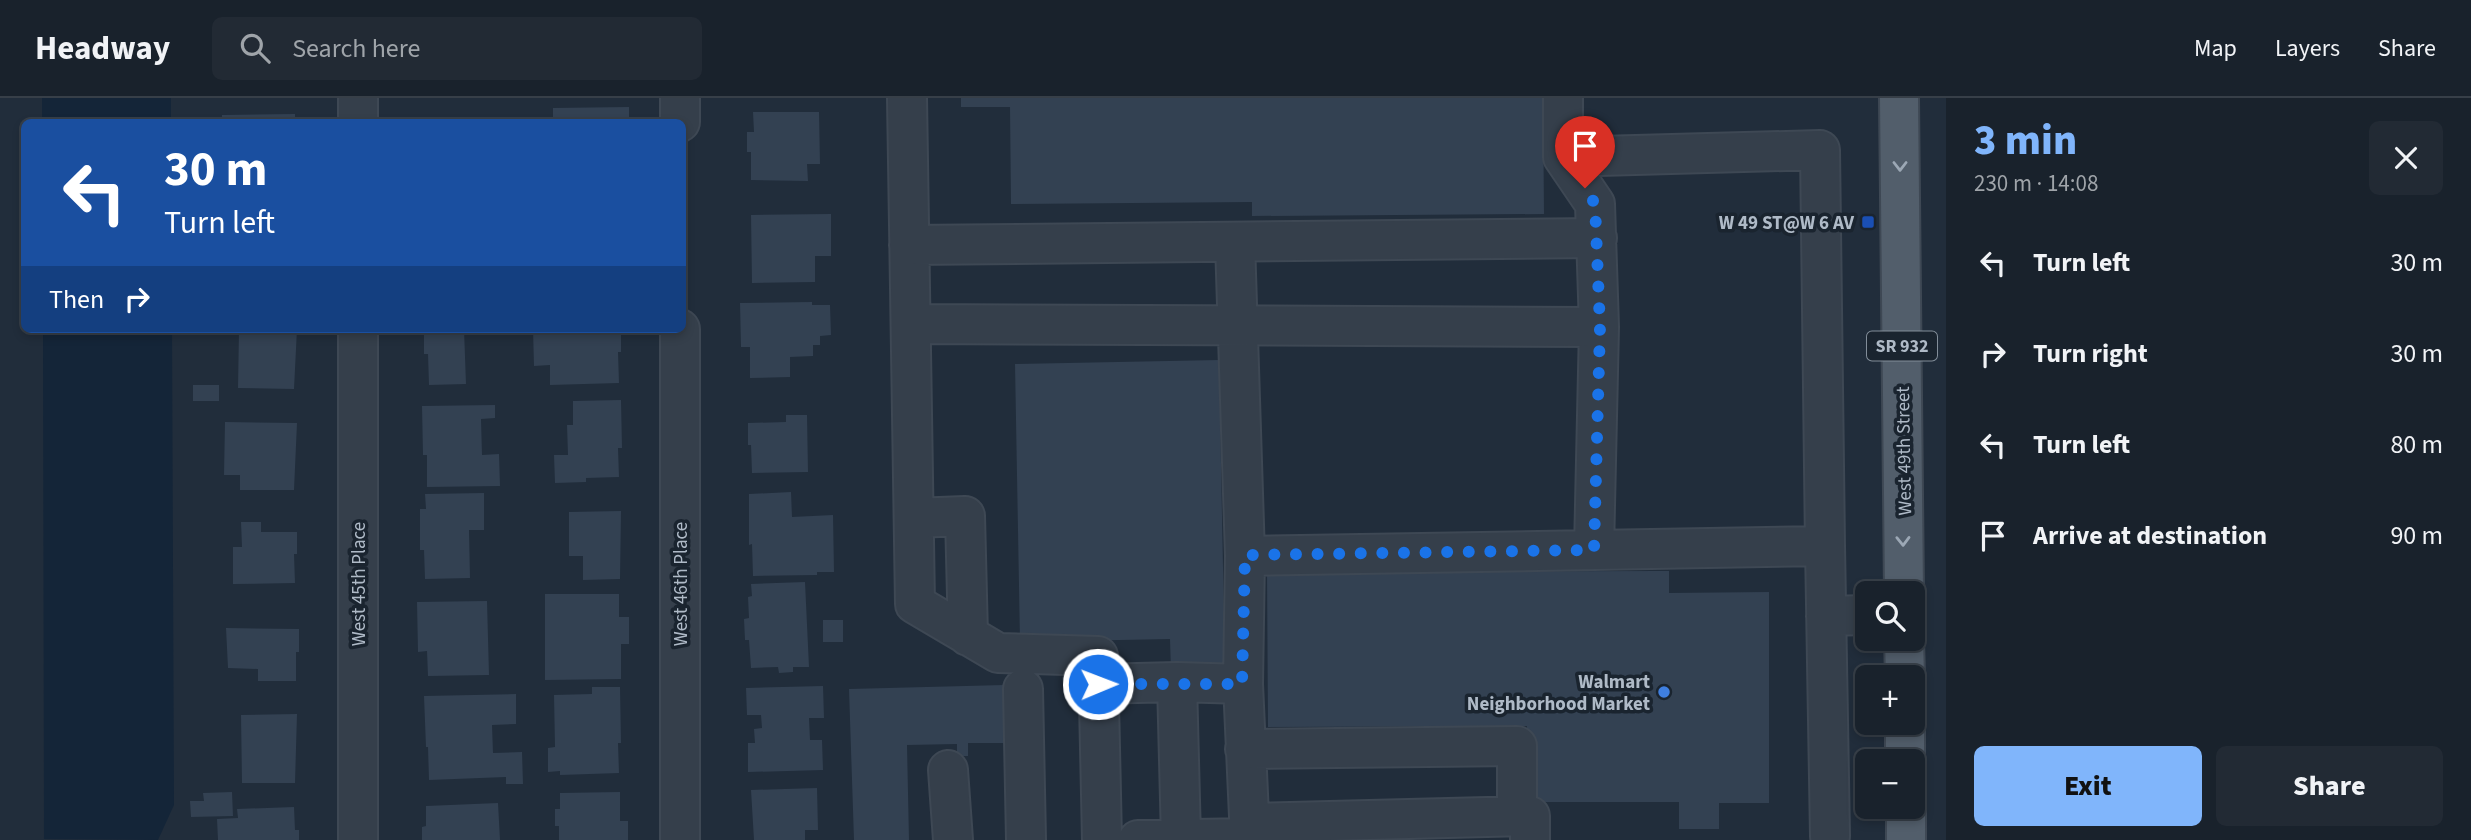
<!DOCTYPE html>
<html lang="en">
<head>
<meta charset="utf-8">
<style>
  body { margin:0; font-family:"Source Sans 3",sans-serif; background:#222a34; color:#f1f3f6; height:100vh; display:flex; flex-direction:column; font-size:26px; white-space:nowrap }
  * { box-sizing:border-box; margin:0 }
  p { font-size:23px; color:#9fa4a9 }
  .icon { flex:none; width:38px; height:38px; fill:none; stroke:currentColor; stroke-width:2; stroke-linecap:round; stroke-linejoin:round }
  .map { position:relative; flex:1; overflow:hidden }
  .details { display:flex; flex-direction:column; background:#19222c; width:525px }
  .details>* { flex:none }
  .top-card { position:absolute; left:21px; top:21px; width:665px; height:214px; border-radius:10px; box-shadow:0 4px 10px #0003,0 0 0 2px #373f48; background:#1a4fa0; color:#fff; overflow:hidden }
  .buttons { position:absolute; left:1855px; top:483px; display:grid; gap:14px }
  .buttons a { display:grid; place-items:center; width:70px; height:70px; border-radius:10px; background:#19222c; box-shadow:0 4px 10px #0003,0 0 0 2px #373f48; font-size:35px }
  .pin { position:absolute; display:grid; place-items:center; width:60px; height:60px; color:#fff; margin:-72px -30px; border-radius:50% 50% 50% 0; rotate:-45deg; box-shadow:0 0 7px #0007 }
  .pin .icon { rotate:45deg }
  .me { position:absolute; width:77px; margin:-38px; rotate:89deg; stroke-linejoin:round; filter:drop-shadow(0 0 5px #0008) }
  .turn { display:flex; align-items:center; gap:24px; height:147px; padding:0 28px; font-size:32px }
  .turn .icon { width:91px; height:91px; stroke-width:2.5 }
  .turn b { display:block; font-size:49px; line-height:60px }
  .then { display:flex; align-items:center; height:66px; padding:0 28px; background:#0003; gap:14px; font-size:26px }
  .round { display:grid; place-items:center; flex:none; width:74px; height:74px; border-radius:10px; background:#222a34 }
  .summary { display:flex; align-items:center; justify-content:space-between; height:119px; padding:0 28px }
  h1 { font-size:42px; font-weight:800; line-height:52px; color:#80b5fb }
  .button { display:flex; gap:14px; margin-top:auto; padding:14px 28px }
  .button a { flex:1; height:80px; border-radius:10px; background:#80b5fb; color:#111; font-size:28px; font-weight:800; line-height:80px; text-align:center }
  .button a+a { background:#222a34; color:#f1f3f6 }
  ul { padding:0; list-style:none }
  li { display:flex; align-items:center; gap:21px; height:91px; padding:0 28px }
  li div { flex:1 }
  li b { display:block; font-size:26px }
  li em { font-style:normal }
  header { display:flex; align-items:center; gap:42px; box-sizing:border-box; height:98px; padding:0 35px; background:#19222c; border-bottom:2px solid #373f48 }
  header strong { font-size:33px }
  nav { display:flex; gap:38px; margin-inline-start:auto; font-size:24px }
  .search { width:490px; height:63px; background:#222a34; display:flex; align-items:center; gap:18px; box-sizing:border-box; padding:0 24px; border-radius:10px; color:#9fa4a9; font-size:26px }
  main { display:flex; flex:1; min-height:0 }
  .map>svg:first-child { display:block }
  .water { fill:#142538 }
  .building { fill:#334152 }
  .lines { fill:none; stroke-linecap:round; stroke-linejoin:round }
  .minor-casing { stroke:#3e4854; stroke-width:42 }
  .major-casing { stroke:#3e4854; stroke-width:42 }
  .minor { stroke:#353f4b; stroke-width:38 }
  .major { stroke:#525e6b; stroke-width:38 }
  .oneway { stroke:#9ca8b5 }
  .route { stroke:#1a73e8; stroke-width:12; stroke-dasharray:0 21.6 }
  .transit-dot { fill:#1a4fb4; stroke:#1a242f; stroke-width:2.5 }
  .shop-dot { fill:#3f7fe0; stroke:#1a242f; stroke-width:2.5 }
  .labels { text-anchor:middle; stroke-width:7; stroke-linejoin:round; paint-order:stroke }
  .shield { fill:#1a242f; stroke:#828d99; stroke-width:2 }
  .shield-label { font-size:18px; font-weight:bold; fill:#afbac7 }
  .poi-label { font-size:19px; font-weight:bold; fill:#afbac7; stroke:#1a242f; text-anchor:end }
  .street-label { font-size:19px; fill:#afbac7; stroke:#1a242f }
</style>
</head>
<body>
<header>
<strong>Headway</strong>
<div class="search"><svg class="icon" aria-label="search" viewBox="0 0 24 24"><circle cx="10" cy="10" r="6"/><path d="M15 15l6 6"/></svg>Search here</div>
<nav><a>Map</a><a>Layers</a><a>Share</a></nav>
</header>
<main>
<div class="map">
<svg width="1946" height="742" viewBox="0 0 1946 742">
  <rect width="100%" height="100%" fill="#212d3b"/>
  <path class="water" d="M42 0H171V24H42Z
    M43 231H172L174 707 158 742 44 741Z"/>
  <path class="building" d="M961 0H1543L1544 116 1252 118V104L1011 106 1010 9H961Z
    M629 9V24H553V10Z
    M753 14H819L820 66H807L808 83 751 82V54H747V34H754Z
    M295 16V24H222V17Z
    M831 116V158H815V184L752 185 751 117Z
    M812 204V207H830L831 237 820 238V247H813V258L790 259V279L750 280V249H741L740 205Z
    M239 231H297L294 291 238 290Z
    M424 231H464L466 286 429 287 428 256H424Z
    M533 231H621V254H618L619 285 550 287V267L534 268Z
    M1219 262 1225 573 1171 574 1170 541 1020 544 1015 266Z
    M193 287H219V303H193Z
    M621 302 622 350H618L619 379 586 380V384L555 385 554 357H568L567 327H573V303Z
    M495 307V320L481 321 482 357 499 356 500 388 427 389V357H423L422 308Z
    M786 317H807L808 374 752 375 751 347H748V325L786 324Z
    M225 324 297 325 294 392H240V377H224Z
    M791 394 792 419 833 417 834 474H817V477L753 478 752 446 749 447V396Z
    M484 395V432H469L470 480 425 481 424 452H420V411H426L425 396Z
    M621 413 620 481 583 482V458H569V414Z
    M241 424H261V434H297V456H294L295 485 233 486V449H242Z
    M1669 473V495L1769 494V705H1719V731H1679V704H1527V628L1268 629 1267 474Z
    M805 484 809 569H793V574L779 575 778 569 751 570 749 542H745L744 521 749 520 748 499 752 498 751 486Z
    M545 496H619V519H629V546H621V581L545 582Z
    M487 503 489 577 428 578 427 553 418 554 417 504Z
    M823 522H843V544H823Z
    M226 530 299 531V554H296V583H258V571L228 570Z
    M1004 587 1006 645H968V658H957V646L907 647 909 742H854L849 591Z
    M823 588 824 620H809L810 642H822L823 672 748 674V645H755L754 631 762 630 761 617H747L746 590Z
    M592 589H620L621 645H618L619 675 560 677V673L548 674V650L555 649 554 597 592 596Z
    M516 596V626L492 627 493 655 522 654 523 686H506V679L429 682 428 649H426L424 598Z
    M297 616 295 685H242L241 617Z
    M817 690 818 732H805V742H754L751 692Z
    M232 694 233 718 191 719 190 703H204L203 695Z
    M620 694V723H628V742H559V728H555V711H560V695Z
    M498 705 500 742H422V729L426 728V708Z
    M294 709 295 732H299V742H218L217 721 238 720 237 711Z"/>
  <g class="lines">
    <g class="minor-casing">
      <path id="minor" d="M358 0V24
        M680 0V24
        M907 0 915 506 998 555 1098 558 1102 742
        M1563 59 1820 52 1825 448
        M1235 144 1245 458
        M909 147 1597 140
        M911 226 1599 229 1595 106 1563 59V0
        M358 231V742
        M680 231V742
        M914 420 965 418 968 538
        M1594 452 1825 448 1830 738
        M1826 518 1867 517
        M1177 584 1243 586 1250 740
        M1098 586 1177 584 1181 741
        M1243 586 1245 458 1594 452 1599 229
        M1023 591 1026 742
        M1245 651 1517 648V719
        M948 672 953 742
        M1249 725 1530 718V742
        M1138 742 1250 740V742"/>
    </g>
    <g class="major-casing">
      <path id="major" d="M1899 0 1904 495
        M1904 541 1905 579
        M1905 625V663
        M1906 709V742"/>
    </g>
    <use href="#minor" class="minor"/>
    <use href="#major" class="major"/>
  </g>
  <defs><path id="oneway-chevron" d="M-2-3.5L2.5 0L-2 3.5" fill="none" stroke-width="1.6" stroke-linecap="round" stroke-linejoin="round" transform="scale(1.75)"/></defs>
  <g class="oneway">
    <use href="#oneway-chevron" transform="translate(1900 68) rotate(90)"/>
    <use href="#oneway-chevron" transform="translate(1903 443) rotate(89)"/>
  </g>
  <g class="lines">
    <path class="route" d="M1098 586H1242L1245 457 1594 452 1600 229 1595 106 1585 90"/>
  </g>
  <rect class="transit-dot" x="1861" y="117" width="14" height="14" rx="3.5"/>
  <circle class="shop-dot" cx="1664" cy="594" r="7"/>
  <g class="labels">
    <rect class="shield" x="1867" y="233.5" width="70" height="29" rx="5"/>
    <g class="shield-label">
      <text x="1902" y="254">SR 932</text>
    </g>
    <g class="poi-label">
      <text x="1854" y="131">W 49 ST@W 6 AV</text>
      <text x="1650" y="590">Walmart<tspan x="1650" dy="22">Neighborhood Market</tspan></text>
    </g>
    <g class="street-label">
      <text transform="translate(1903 353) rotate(-91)" y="7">West 49th Street</text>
      <text transform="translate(358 486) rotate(-90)" y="7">West 45th Place</text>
      <text transform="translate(680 486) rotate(-90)" y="7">West 46th Place</text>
    </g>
  </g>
</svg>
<div class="buttons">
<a><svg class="icon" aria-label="search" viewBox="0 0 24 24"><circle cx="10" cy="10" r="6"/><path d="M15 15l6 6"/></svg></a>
<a>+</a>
<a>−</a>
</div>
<div class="pin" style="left:1585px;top:90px;background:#d93025"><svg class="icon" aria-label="arrive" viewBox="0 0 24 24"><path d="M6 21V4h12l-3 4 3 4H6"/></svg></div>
<svg class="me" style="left:1098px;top:586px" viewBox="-20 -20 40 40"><circle r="17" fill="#1a73e8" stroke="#fff" stroke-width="3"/><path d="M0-11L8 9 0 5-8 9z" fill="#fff"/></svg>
<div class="top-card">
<div class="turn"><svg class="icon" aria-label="left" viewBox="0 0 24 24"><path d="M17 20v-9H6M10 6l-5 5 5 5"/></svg><div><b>30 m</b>Turn left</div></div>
<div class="then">Then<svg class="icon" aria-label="right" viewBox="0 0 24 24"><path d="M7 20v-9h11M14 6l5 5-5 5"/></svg></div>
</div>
</div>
<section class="details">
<div class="summary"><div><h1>3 min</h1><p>230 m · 14:08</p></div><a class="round"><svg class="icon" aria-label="close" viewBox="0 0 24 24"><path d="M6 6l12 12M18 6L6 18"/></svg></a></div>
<ul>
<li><svg class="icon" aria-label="left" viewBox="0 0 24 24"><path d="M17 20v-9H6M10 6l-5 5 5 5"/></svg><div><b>Turn left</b></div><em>30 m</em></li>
<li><svg class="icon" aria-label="right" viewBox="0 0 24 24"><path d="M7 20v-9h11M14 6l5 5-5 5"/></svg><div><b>Turn right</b></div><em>30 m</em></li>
<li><svg class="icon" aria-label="left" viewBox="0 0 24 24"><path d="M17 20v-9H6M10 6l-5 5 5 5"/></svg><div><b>Turn left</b></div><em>80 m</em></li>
<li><svg class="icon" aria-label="arrive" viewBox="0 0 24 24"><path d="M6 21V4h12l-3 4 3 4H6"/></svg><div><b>Arrive at destination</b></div><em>90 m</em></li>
</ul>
<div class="button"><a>Exit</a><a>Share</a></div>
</section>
</main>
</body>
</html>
